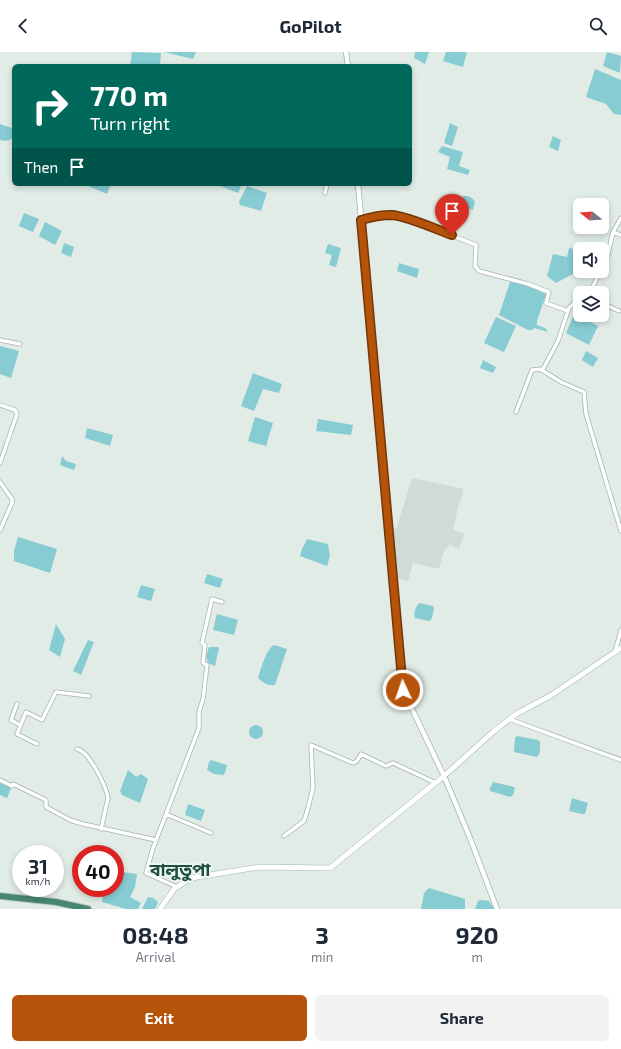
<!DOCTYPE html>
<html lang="en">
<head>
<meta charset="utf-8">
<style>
  body { margin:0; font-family:"Exo 2","Noto Sans Bengali",sans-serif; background:#f2f2f3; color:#1f2937; height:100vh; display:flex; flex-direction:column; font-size:15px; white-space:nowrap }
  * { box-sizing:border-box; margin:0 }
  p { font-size:13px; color:#747a83 }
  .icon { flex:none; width:22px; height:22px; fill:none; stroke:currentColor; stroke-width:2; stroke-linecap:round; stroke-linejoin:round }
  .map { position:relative; height:857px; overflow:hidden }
  .side { display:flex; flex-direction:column; background:#fff; flex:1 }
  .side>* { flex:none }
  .hud { position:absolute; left:12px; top:12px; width:400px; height:122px; border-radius:6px; box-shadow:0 2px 6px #0003; background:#00695c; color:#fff; overflow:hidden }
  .needle { width:26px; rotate:287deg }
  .fabs { position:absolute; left:573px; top:146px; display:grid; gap:8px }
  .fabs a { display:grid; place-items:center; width:36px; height:36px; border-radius:6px; background:#fff; box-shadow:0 2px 6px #0003; font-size:20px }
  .speed { position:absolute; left:12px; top:793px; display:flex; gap:8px; font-size:20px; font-weight:700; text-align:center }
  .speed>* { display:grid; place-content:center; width:52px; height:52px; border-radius:50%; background:#fff; box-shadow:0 2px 6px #0003; line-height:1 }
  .speed small { font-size:10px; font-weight:400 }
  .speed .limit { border:6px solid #d22; background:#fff; color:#111 }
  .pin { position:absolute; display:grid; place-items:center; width:34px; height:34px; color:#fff; margin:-41px -17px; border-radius:50% 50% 50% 0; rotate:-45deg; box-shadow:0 0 4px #0007 }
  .pin .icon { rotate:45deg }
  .me { position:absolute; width:44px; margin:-22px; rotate:357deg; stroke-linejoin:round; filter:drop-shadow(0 0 3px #0008) }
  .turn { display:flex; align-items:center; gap:14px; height:84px; padding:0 12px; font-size:18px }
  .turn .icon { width:52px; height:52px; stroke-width:2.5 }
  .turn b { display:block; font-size:28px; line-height:34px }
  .then { display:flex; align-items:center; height:38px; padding:0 12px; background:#0003; gap:8px; font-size:15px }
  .eta { display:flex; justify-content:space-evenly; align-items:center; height:68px; text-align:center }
  .eta b { font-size:24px; font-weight:700; line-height:28px }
  .action { display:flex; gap:8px; margin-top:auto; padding:8px 12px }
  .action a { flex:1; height:46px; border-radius:6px; background:#b45309; color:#fff; font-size:16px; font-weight:700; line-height:46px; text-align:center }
  .action a+a { background:#f2f2f3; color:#1f2937 }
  header { display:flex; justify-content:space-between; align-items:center; height:52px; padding:0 12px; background:#fff; font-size:18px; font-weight:700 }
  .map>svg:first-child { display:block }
  .built { fill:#cfdcd5 }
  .water { fill:#87cbd3 }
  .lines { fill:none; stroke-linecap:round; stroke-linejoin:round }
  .minor-casing { stroke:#a4b4ad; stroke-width:5 }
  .tertiary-casing { stroke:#a4b4ad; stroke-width:6 }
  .secondary-casing { stroke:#9fb8ae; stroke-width:6 }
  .trunk-casing { stroke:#c1c9c6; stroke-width:8 }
  .minor { stroke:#fff; stroke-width:3.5 }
  .tertiary { stroke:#fff; stroke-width:4.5 }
  .secondary { stroke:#fff; stroke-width:5 }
  .trunk { stroke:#488674; stroke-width:6 }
  .route-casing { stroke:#753606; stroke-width:10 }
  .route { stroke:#b45309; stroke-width:7 }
  .labels { text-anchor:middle; stroke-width:3.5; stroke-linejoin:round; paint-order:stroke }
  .district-label { font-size:18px; font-weight:bold; fill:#1c4f40; stroke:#f1f8f4 }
</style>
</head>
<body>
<header><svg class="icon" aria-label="back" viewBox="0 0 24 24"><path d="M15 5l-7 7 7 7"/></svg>GoPilot<svg class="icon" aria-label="search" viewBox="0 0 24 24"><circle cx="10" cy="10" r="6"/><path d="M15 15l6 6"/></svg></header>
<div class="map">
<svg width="621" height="857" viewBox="0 0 621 857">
  <rect width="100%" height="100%" fill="#e1ece6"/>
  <path class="built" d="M412 426 464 437 461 448 459 451 453 478 464 482 459 497 450 493 444 499 439 517 413 511 408 529 396 526 392 478 397 475Z"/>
  <path class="water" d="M132 0 161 1 160 14H130Z
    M164 0H196L193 7Z
    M415 0H429L425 12 414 6Z
    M446 0H467L463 15 443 9Z
    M607 0 621 4 620 21 603 14Z
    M595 17 621 28V63L614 62 606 52 586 45Z
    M450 71 458 75 452 94 444 91Z
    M0 72 12 76 14 79C14 88 8 90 0 88Z
    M553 84 561 88 558 99 549 95Z
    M442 94 463 100 459 114 470 118 468 123 447 117 450 105 438 100Z
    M84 132H111L107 142Z
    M218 132H242L238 141 218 133Z
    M247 134 267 141 261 159 240 153 239 150Z
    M464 144C470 144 472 145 475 150L473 158 456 152 455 150 457 147Z
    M24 161 39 167 33 180 19 174Z
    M45 170 62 179 55 193 39 184Z
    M64 191 74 195 71 205 61 201Z
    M328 192 341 196 336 215 329 213 332 203 325 201Z
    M569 196 580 198 573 222 556 231 547 224 553 202 567 205Z
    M399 211 419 217 417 226 397 219Z
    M510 230 523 232 546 242 537 269V273L545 276 548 280 534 276 532 278H528L499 263Z
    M574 262 598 274 589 293 566 281Z
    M496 265 516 274 504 300 484 291Z
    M0 294 19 299 11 326 0 322Z
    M586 299 598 306 593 315 582 308Z
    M483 308 496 315 493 321 480 316Z
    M253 321 282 332 279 341 263 337 254 359 241 354Z
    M255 365 273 371 266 394 248 389Z
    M318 367 353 373 351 383 316 379Z
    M87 376 113 383 110 394 85 386Z
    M62 404 66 409 76 412 74 418 60 413Z
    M18 485 57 497 50 521 14 509V499Z
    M307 487 328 492 330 504 327 514 300 504 302 497Z
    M207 522 223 527 220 536 204 531Z
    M141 533 155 537 151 549 137 545Z
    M419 551 433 554 434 557 432 566 429 569 415 566C413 561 416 555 419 551Z
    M217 562 238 568 234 583 213 578Z
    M56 572 65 587 60 605 49 598Z
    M88 588 94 590 81 623 73 619Z
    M274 593 287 597 275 633C267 634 264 631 258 626 261 617 266 597 274 593Z
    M209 595H218L219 596 215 614 208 611 206 604Z
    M249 680a7 7 0 1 1 14 0a7 7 0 1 1-14 0Z
    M517 684 538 688 540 690C540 695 541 701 537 705L514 700 515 686Z
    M211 708 227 713 225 721 223 723 214 722 207 718 209 710Z
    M128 718 136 725 141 722 148 727 140 751 122 743 120 739Z
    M493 730 514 735 515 736 513 743 510 745 490 739V736Z
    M0 731 11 736 7 746 0 743Z
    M572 746 588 751 585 762H582L569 759Z
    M188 752 205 758 201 769 185 763Z
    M115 819 137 822 135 835 130 845 141 851 138 857H126L102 850 104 836H115Z
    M429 836 465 847V857H421L424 841Z
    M148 845 153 846 158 850 155 857H142Z
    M481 848 489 849 494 857H475L478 849Z"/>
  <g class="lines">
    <g class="minor-casing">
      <path id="minor" d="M325 141 327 132
        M621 166 613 180 621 183
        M361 168 386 163 403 166 427 174 476 193 475 214 479 219 528 232 549 240 546 251 568 259
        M602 215 608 202 613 180
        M590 241 600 219
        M602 251 619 259
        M0 288 20 292
        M540 317 561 330 584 340 586 362 621 479
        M0 353 15 358 17 362 0 411
        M516 360 532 318 543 317 558 289 569 256 574 251H580
        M0 430 12 447V451L0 478
        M615 600 621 578
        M17 652 11 668 20 673
        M509 667 621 708
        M37 692 17 682 26 660 42 668 56 640 89 644
        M77 697C89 699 106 734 108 746L101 777
        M0 728 12 734 13 732 46 748V755L70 768 83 772 156 788
        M166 762 211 781
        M284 784 304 769 308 756 313 736 311 693 353 711 357 709 361 702 386 714 393 711 436 731
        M177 835 146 821 153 796 199 676V660L203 647 207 613 203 611 205 593 202 591 212 547 222 550"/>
    </g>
    <g class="tertiary-casing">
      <path id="tertiary" d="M346 0 348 14
        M358 132 403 638 444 724 470 786 497 857"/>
    </g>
    <g class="secondary-casing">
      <path id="secondary" d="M160 857 174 837 191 826 259 815 330 816 444 724 493 680 516 662 550 644 621 596"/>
    </g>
    <g class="trunk-casing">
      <path id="trunk" d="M0 844 56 850 88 857"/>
    </g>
    <use href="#minor" class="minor"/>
    <use href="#tertiary" class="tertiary"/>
    <use href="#secondary" class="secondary"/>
    <use href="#trunk" class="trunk"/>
  </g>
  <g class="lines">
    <g class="route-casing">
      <path id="route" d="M403 638 361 168C371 165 382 163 392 163 410 165 435 177 452 183"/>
    </g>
    <use href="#route" class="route"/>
  </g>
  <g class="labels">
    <g class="district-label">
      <text x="180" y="824">বালুতুপা</text>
    </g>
  </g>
</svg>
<div class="fabs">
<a><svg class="needle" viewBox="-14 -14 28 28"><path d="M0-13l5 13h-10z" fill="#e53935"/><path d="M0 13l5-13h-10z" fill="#747a83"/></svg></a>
<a><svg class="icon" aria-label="sound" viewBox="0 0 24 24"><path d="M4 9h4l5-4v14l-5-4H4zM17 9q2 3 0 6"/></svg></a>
<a><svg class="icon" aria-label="layers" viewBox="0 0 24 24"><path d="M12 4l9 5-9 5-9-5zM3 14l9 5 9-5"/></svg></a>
</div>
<div class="speed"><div>31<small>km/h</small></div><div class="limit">40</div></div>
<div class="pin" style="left:452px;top:183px;background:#d93025"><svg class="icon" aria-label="arrive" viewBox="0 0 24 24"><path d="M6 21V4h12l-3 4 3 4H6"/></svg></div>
<svg class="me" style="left:403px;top:638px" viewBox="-20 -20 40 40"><circle r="17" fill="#b45309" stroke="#fff" stroke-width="3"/><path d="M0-11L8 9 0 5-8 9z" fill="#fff"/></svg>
<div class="hud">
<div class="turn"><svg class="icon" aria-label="right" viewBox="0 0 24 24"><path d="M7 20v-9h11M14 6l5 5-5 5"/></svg><div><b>770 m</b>Turn right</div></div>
<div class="then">Then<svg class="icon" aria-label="arrive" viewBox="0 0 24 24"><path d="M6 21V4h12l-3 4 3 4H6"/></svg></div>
</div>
</div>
<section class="side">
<div class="eta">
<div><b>08:48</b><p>Arrival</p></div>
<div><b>3</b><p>min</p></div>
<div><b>920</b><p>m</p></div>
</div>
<div class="action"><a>Exit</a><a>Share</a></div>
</section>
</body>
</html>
